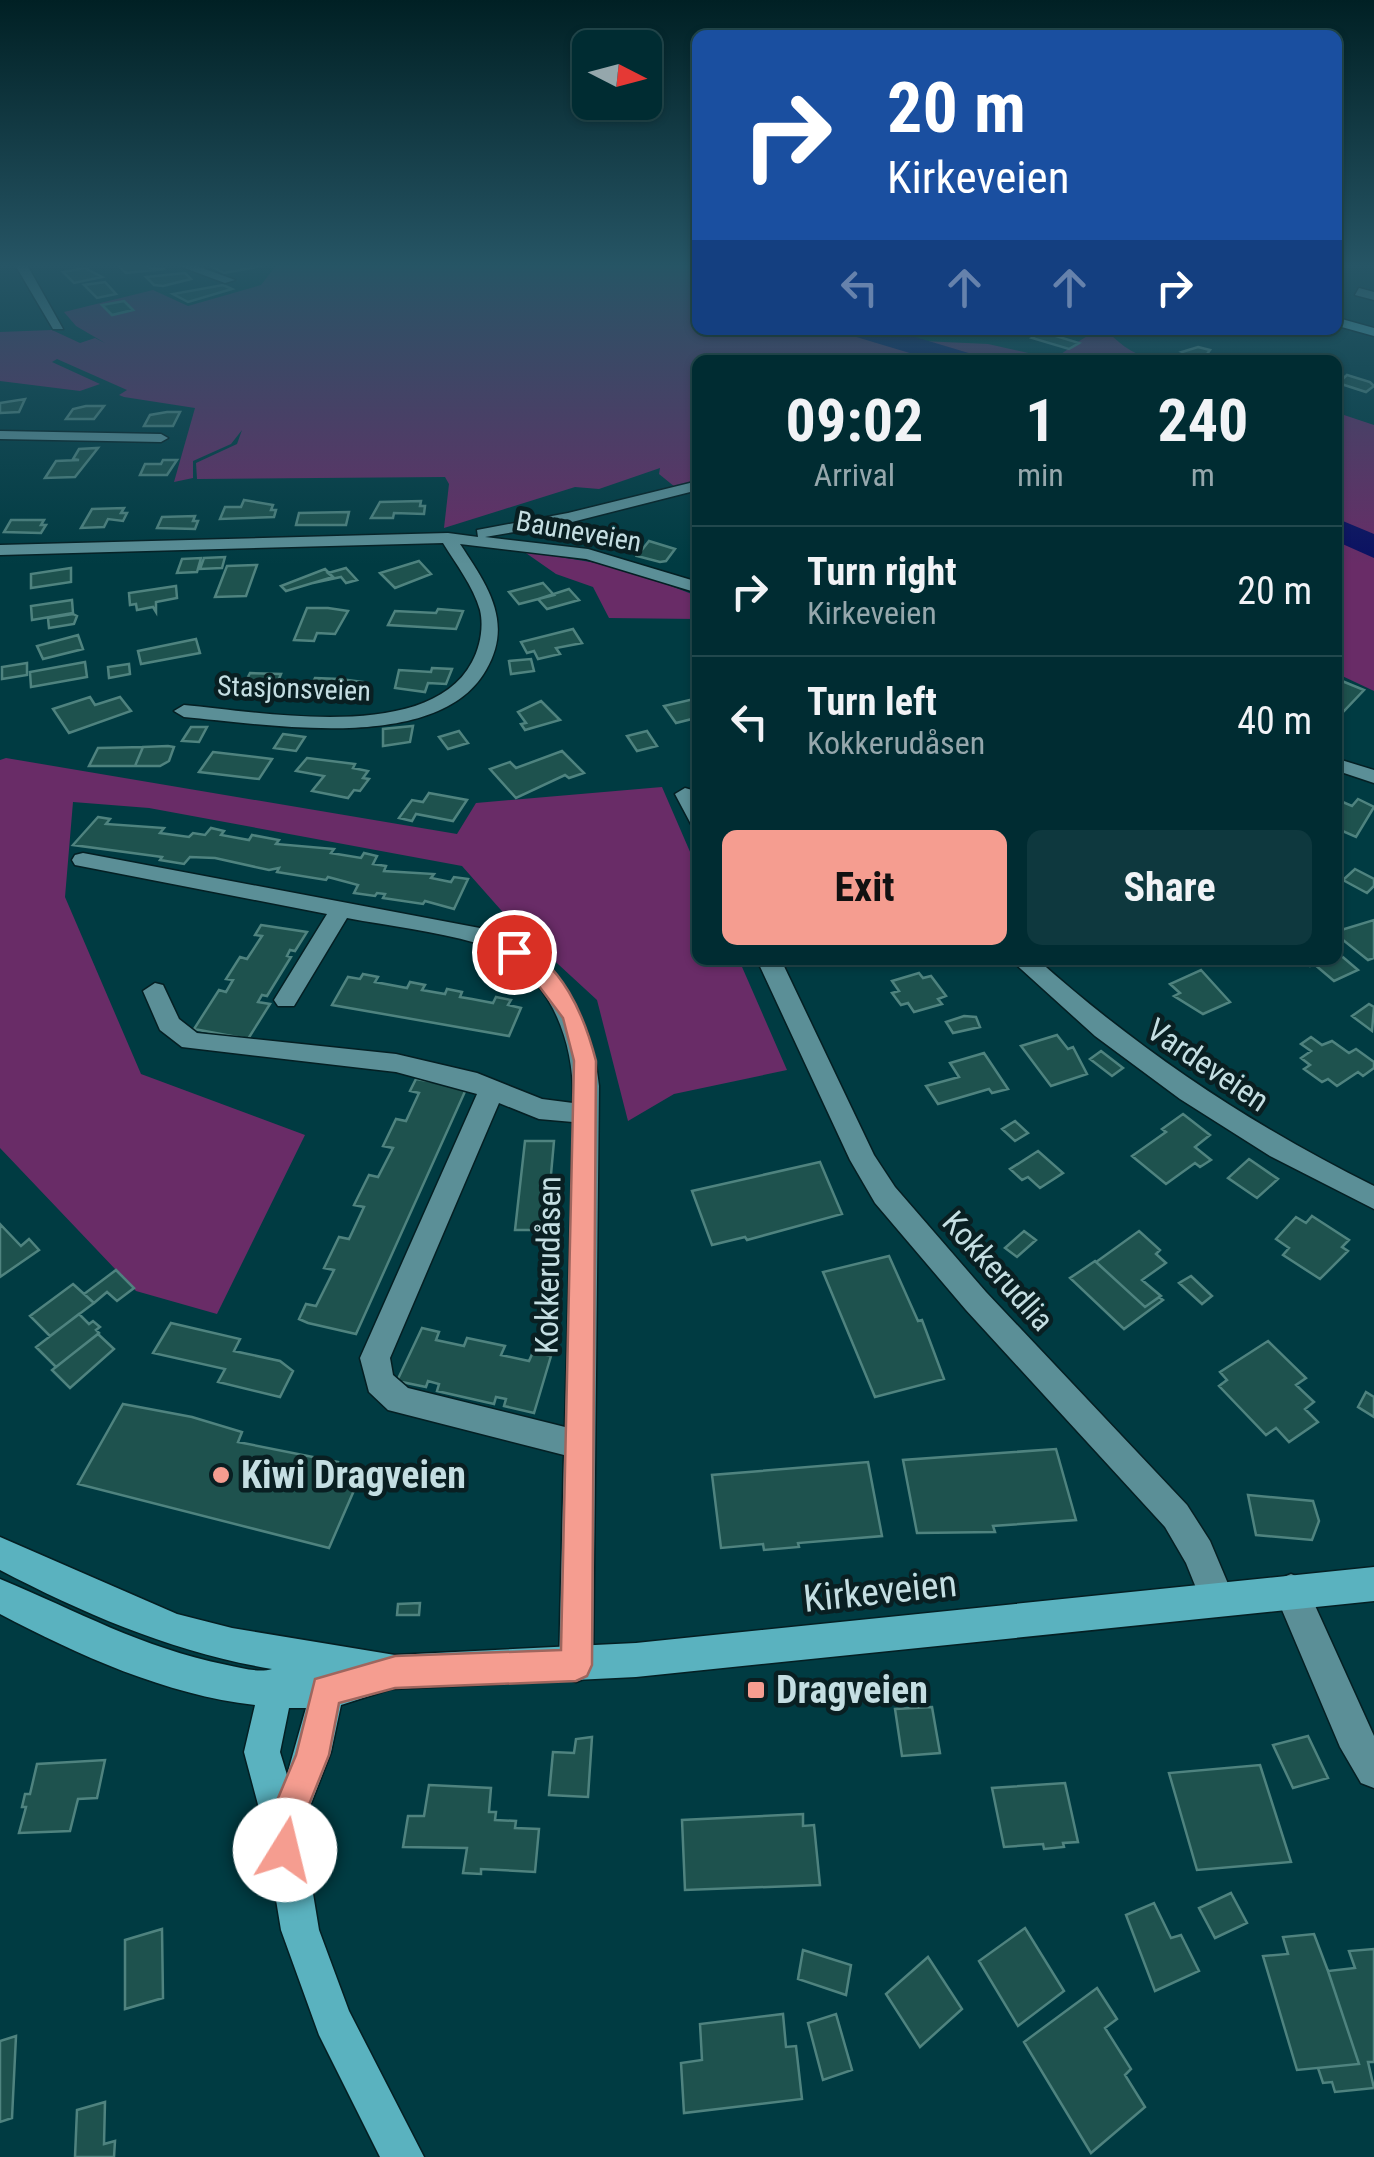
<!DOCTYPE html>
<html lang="en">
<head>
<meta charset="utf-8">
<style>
  body { margin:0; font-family:"Roboto Condensed",sans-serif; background:#0e383e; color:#f1f3f6; height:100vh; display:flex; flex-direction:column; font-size:38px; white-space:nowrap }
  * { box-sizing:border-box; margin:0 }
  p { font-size:32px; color:#95a7ac }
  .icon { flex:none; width:55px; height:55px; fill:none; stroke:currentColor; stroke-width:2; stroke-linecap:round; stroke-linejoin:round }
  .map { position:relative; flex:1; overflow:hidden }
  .drawer { position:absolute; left:692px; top:355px; width:650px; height:610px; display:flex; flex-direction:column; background:#002c32; border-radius:15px; box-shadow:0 2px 8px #0004,0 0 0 2px #22484d }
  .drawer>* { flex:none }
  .banner { position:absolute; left:692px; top:30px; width:650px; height:305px; border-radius:15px; box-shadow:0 2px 8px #0004,0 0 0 2px #22484d; background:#1a4fa0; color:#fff; overflow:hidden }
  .needle { width:65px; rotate:96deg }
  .controls { position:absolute; left:572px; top:30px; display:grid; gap:20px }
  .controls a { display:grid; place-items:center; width:90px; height:90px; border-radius:15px; background:#002c32; box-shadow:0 2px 8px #0004,0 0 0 2px #22484d; font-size:50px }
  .pin { position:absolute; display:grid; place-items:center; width:85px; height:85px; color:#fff; margin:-42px; border:5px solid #fff; border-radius:50%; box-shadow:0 2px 10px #0007 }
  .me { position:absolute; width:110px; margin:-55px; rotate:9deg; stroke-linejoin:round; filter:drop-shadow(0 0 8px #0008) }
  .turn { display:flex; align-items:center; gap:35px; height:210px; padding:0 30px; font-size:45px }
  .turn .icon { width:130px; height:130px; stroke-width:2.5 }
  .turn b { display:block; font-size:70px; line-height:85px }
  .lanes { display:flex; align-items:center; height:95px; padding:0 30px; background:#0003; justify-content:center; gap:50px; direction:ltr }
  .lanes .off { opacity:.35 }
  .eta { display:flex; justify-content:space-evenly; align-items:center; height:170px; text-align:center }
  .eta b { font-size:60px; font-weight:700; line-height:70px }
  .action { display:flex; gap:20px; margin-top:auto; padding:20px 30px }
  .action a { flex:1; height:115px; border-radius:15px; background:#f59d90; color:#111; font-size:40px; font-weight:700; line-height:115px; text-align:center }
  .action a+a { background:#0e383e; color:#f1f3f6 }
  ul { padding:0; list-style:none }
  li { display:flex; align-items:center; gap:30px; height:130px; padding:0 30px; border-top:2px solid #22484d }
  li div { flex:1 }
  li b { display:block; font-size:38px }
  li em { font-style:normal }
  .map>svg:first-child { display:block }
  .green { fill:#692c67 }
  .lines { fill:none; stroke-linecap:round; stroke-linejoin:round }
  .river { fill:#0b1062; fill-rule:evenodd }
  .building { fill:#1e524e; stroke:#4f837f; stroke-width:2.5 }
  .minor-casing { stroke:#041f23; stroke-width:3 }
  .major-casing { stroke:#041f23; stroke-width:3 }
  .minor { fill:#5b8f97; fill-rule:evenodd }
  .major { fill:#5ab2bf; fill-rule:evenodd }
  .route { fill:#f59d90; stroke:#9f665e; stroke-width:2.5 }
  .poi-dot { fill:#f59d90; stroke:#091f22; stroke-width:4 }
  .labels { text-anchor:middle; stroke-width:9; stroke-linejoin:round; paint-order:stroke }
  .far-street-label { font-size:28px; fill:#c4dee2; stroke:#091f22 }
  .street-label { font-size:32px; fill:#c4dee2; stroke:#091f22 }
  .near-poi-label { font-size:38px; font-weight:bold; fill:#c4dee2; stroke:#091f22; text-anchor:start }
  .near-street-label { font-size:38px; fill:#c4dee2; stroke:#091f22 }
</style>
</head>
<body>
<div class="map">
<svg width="1374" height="2157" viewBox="0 0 1374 2157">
  <rect width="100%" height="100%" fill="#003b42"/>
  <path class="green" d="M278 263H697L698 330H870L900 340 988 344 1055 359C1125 305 1093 343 1154 360H698L697 479 675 487 659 474 660 468 599 489 575 487 444 528 449 484 445 477 197 479 196 463 237 444 242 430 231 444 193 461V478L174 482 195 408 124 397 119 395 127 390 57 359 52 362 100 384 80 391 0 381V332L52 330 80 343 95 338 105 343 76 326 64 312 153 290 188 306 261 285Z
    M1338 413 1374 425V691L1338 674Z
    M523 551 621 567 697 596V619L609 618 593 587 556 574Z
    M6 758 457 834 476 803 662 787 697 868 698 960H739L787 1070 674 1094 628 1121 597 1000 508 918 462 866 149 808 73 802 65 897 141 1074 305 1135 217 1314 136 1291 0 1148V760Z"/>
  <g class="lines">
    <path class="river" d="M850 330H892L972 354 976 360H933L853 336Z
      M1338 519 1374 534V558L1338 542Z"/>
  </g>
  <path class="building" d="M115 263H144L150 268 165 269 126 273Z
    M253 263 262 266 224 273 207 264Z
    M85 268 102 277 74 283 63 272Z
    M185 273 191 279 163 286 154 285 146 277Z
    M105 282 116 294 97 298 84 285Z
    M223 285 232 289 188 302 173 294Z
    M124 301 133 310 112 315 102 305Z
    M1043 332 1079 343 1069 349 1032 338Z
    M1198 347 1210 350 1207 354 1215 358 1202 360 1182 352Z
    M1347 375 1370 382 1374 386 1366 392 1338 383Z
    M25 399 19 412 0 413V403Z
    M86 406H104L94 419H66L73 409Z
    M167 412H180L173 426H144L150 415Z
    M98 448 75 477 45 478 56 461 79 460 73 459 79 449Z
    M163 460H177L167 475H140L145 464H161Z
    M244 500 273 505 271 510H276L274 517 220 519 225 507H241Z
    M421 501 420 506H425L424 514 394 513 393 518H371L380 502Z
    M124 508 121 513H127L123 521 108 519 104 527 81 528 92 509Z
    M349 512 346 525H296L299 513Z
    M195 516 193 521H198L195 529 157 528 162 517Z
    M11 520H44L41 525H46L41 533 4 532Z
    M649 541 675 549 666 561 660 562 637 556Z
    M225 557 222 568 200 569 204 558Z
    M201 558 197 572 177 573 182 559Z
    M419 561 431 574 395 588 380 573Z
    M257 565 246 596 215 597 227 566Z
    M71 568V582L31 588V574Z
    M346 568 357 580 346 583 341 577 313 583 333 577 328 573Z
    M325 569 333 577 286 591 281 586Z
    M543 583 554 595 519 604 509 592Z
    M176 586 177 598 156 602V612L153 607 137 610 136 604 130 605 129 593Z
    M569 589 579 600 547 609 538 599Z
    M72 600 73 613 32 620 31 606Z
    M307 608H328L348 611 335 634 317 633 314 641 294 640Z
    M438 609 463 611 456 629 388 625 395 611 436 613Z
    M73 614 77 616 74 624 49 628 48 618Z
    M573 629 582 643 556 648 560 654 538 659 534 651 527 653 521 642Z
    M78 635 83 649 43 659 37 646Z
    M196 639 200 653 141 664 138 651Z
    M531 659 534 671 511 674 509 661Z
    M85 662 87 677 31 687 30 672Z
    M27 663V675L2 679V667Z
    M129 664 130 674 109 678 108 667Z
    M432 668 452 669 446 684 428 683 425 692 395 688 399 670 431 672Z
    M250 673 281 674 278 681H287L278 699 219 696 227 682 245 683Z
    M315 678 340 679 363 682 355 699 306 696Z
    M1342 681 1364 690 1344 711 1338 709V686Z
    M90 697 95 705 120 697 131 711 69 733 53 709Z
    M698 698V722L694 723 692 719 676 723 664 706Z
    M541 701 560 720 525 730 521 724 526 723 518 712Z
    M413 726 410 742 383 746V729Z
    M191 727H207L199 742 182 741Z
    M459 731 468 743 448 749 439 737Z
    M647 731 657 746 637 751 627 736Z
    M283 734 305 737 296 751 274 748Z
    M143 747 135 766H89L98 748Z
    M143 747 168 746 174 747 169 761 160 766H135Z
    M562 751 584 773 569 778 565 775 516 798 490 769 510 762 516 768Z
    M213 752 272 759 259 779 199 772Z
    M307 758 355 764 353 768 368 771 363 778 369 779 360 791 354 790 348 798 312 791 324 776 296 771Z
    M429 793 467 800 453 821 416 814 412 821 399 818 412 800 423 802Z
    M1358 799 1374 807 1356 837 1338 829 1341 821 1338 820V800L1352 806Z
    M98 817 110 819 106 824 164 828 160 833 189 837 193 833 205 835 211 828 224 831 221 835 249 840 252 835 279 840 276 844 334 849 331 853 361 858 364 853 377 856 373 864 386 866 384 871 434 874 431 878 451 882 454 877 468 879 454 909 425 901 423 904 383 898 385 894 377 893 375 896 354 893 358 885 328 877 326 880 277 872 279 868 269 870 215 858 190 857 184 864 160 860 162 857 73 845Z
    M1355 869 1374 879V886L1367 893 1343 880Z
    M1374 920V958L1368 960 1338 936V931Z
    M261 925 307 932 295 951 290 950 287 956 291 957 267 996 262 995 258 1002 270 1004 248 1039 194 1029 219 990 226 992 233 980 226 979 240 957 247 959 262 936 255 935Z
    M1338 953 1358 970 1334 981 1314 964 1310 966 1303 961 1338 960Z
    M1201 970 1230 1002 1203 1014 1174 996 1180 993 1170 984Z
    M919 973 923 978 931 976 946 996 938 999 942 1004 914 1012 908 1003 901 1005 892 993 899 991 892 981Z
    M363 974 378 977 375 982 407 988 410 982 425 985 422 990 445 994 447 989 462 992 460 997 472 999 493 1003 496 997 511 1000 508 1005 521 1008 509 1036 332 1005 348 977 360 979Z
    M1369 1004 1374 1007 1372 1031 1352 1016Z
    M964 1016 976 1017 980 1027 953 1033 946 1022Z
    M1057 1035 1068 1049 1073 1047 1087 1074 1051 1086 1021 1046Z
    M1311 1037 1322 1045 1332 1041 1349 1053 1356 1049 1374 1062V1068L1363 1076 1358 1072 1337 1086 1328 1079 1322 1082 1304 1069 1310 1065 1301 1058 1311 1051 1301 1044Z
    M1101 1051 1123 1068 1112 1076 1090 1059Z
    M984 1053 1008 1089 992 1093 989 1089 938 1104 926 1086 959 1077 950 1063Z
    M416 1079 467 1087 356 1334 308 1323 299 1319 306 1304 316 1306 334 1270 324 1268 339 1237 349 1239 364 1207 354 1205 369 1175 378 1177 393 1148 383 1146 396 1119 406 1121 419 1093 410 1091Z
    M1183 1114 1210 1135 1195 1147 1211 1160 1200 1167 1195 1163 1166 1184 1132 1156 1166 1132 1162 1129Z
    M1015 1121 1028 1133 1015 1141 1002 1129Z
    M525 1141H554L546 1230H515Z
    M1038 1151 1063 1173 1040 1188 1028 1177 1022 1180 1010 1169Z
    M1249 1159 1278 1179 1257 1198 1228 1178Z
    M820 1162 842 1214 747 1240 745 1237 712 1245 692 1191Z
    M1312 1216 1349 1240 1342 1247 1348 1251 1320 1279 1283 1255 1289 1248 1276 1239 1296 1217 1306 1223Z
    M0 1224 21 1246 29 1239 39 1250 0 1277Z
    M1024 1231 1036 1240 1017 1257 1005 1248Z
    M1139 1231 1160 1250 1156 1254 1166 1263 1142 1280 1161 1296 1145 1307 1096 1262Z
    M889 1256 918 1321 922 1320 944 1379 875 1397 823 1272Z
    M1095 1261 1145 1307 1159 1297 1163 1300 1124 1329 1070 1278Z
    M116 1270 134 1288 117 1301 107 1292 94 1303 84 1294Z
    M1191 1276 1212 1296 1202 1304 1179 1283Z
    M73 1284 94 1303 50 1336 30 1316Z
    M79 1314 89 1324 93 1321 100 1327 96 1330 99 1333 56 1367 36 1347Z
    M171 1323 240 1339 234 1351 280 1361 293 1371 280 1397 218 1382 225 1369 153 1353Z
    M422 1328 439 1332 436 1340 464 1346 467 1338 505 1346 501 1355 529 1361 533 1352 551 1356 534 1413 504 1406 506 1399 496 1397 494 1404 437 1391 439 1384 428 1381 426 1387 397 1381Z
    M98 1334 114 1349 70 1388 52 1370Z
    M1268 1341 1306 1378 1296 1385 1314 1402 1305 1409 1318 1422 1289 1442 1276 1428 1266 1435 1219 1386 1227 1380 1220 1372Z
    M1366 1392 1374 1397V1417L1358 1407Z
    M123 1404 192 1417 242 1432 238 1442 338 1462 337 1466 362 1472 329 1548 78 1484Z
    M1056 1449 1076 1520 993 1526 995 1532 917 1533 903 1460Z
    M868 1462 882 1536 798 1543 799 1547 764 1550 763 1544 721 1548 712 1475Z
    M1248 1495 1313 1501 1319 1521 1312 1540 1256 1535Z
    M420 1603 419 1615H397L398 1604Z
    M932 1707 940 1753 902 1756 895 1709Z
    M1308 1736 1328 1778 1293 1788 1273 1745Z
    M592 1737 588 1797 549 1795 553 1752 574 1753 576 1739Z
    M105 1760 97 1798 78 1799 70 1831 19 1833 26 1807H22L25 1794H30L37 1764Z
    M1260 1765 1291 1862 1197 1870 1169 1773Z
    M1065 1783 1078 1842 1063 1843 1064 1847 1044 1849 1043 1844 1004 1847 992 1788Z
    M429 1785 491 1788 489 1812H496L495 1820 516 1821 515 1828 539 1829 535 1872 481 1869V1874L463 1873 467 1848 403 1847 408 1816H424Z
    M803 1814V1826L814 1825 820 1885 685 1890 682 1820Z
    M1231 1893 1247 1923 1215 1938 1199 1908Z
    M1154 1903 1171 1938 1181 1935 1199 1971 1155 1991 1126 1915Z
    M1025 1928 1064 1991 1018 2026 979 1961Z
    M162 1929 163 1998 125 2009V1940Z
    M1314 1934 1328 1971 1359 2064 1297 2070 1263 1956 1288 1954 1283 1937Z
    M1374 1949V2062H1368L1374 2088 1335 2092 1332 2082 1323 2083 1318 2068 1359 2064 1328 1971 1355 1968 1349 1951Z
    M803 1950 851 1965 846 1995 798 1979Z
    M928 1957 962 2009 920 2047 886 1994Z
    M1097 1988 1117 2019 1105 2028 1131 2069 1125 2075 1145 2107 1091 2153 1024 2042Z
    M783 2014 786 2047 796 2046 802 2099 684 2113 681 2063 702 2060 700 2024Z
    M836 2014 852 2070 823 2080 808 2023Z
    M16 2036 12 2118 0 2122V2041Z
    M105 2102 104 2144 115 2141 114 2157H75L77 2110Z"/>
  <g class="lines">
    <g class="minor-casing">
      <path id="minor" d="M14 263H26L63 329H53Z
        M171 263H189L235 280 225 283Z
        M1359 288 1374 292V300L1355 295Z
        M0 431 161 434 168 438 161 442 0 439Z
        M698 481V490L568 523 485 537 588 549 698 582V593L586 559 460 544C487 585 514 622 486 670 438 755 266 724 184 717L174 711 184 705C261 712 429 744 472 662 480 647 484 627 480 610 473 586 456 564 443 543L0 555V545L448 533 478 537 477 530 568 513Z
        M1338 759 1374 770V783L1338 771Z
        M685 788 692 790 698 798V825L691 824 675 794Z
        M83 853 485 929C556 950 592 1018 599 1086L593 1665 588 1677 576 1682 564 1677 559 1665 564 1455 388 1410 369 1392 360 1358 477 1094 396 1072 182 1047 160 1030 143 991 155 983 163 985 179 1019 197 1033 396 1054 477 1073 542 1099 573 1103C575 1036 546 964 476 943 435 931 389 926 347 918L294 1006H278L274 1000 327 914 75 865 72 860 75 855ZM499 1103 539 1119 573 1122 565 1427 408 1388 393 1375 390 1358Z
        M757 960H781L874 1155 895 1187 986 1292 1187 1505 1210 1541 1234 1598 1229 1610 1217 1615 1205 1610 1186 1563 1165 1527 966 1310 875 1203 850 1160Z
        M1011 960H1038C1140 1051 1251 1125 1374 1186V1209L1270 1156 1180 1099 1095 1036Z
        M1291 1574 1303 1579 1374 1736V1788L1361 1783 1340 1747 1274 1591 1279 1579Z"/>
    </g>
    <g class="major-casing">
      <path id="major" d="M1338 318 1374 328V336L1338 326Z
        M0 1537 177 1614 232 1628 395 1655 636 1643 1374 1567V1601L636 1677 391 1689 341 1705 331 1752 302 1827 319 1930 349 2011 424 2157H380L319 2035 281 1930 264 1827 244 1752 255 1705C166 1695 78 1655 0 1614V1579C80 1612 139 1647 227 1665 241 1668 259 1673 272 1669 176 1653 86 1615 0 1570ZM289 1708H306L287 1775 280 1752Z"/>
    </g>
    <use href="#minor" class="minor"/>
    <use href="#major" class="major"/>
  </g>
  <linearGradient id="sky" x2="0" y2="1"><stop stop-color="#002024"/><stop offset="0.47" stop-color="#265565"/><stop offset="1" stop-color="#265565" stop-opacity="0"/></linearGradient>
  <rect width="1374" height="565" fill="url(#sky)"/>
  <path class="route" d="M514 944C562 959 585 1018 596 1061L592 1665 587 1676 576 1681 395 1688 339 1703 329 1755 300 1827 302 1850 297 1862 285 1867 273 1862 266 1827 296 1755 315 1679 395 1656 561 1650 574 1061 563 1018 530 974 504 952Z"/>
  <g class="poi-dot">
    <circle cx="221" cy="1475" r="10"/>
    <rect x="746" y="1680" width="20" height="20" rx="5"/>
  </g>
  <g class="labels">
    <g class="far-street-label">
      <text transform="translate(579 531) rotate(10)" y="10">Bauneveien</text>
      <text transform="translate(294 688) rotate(2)" y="10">Stasjonsveien</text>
    </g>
    <g class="street-label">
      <text transform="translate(1208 1065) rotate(34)" y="11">Vardeveien</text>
      <text transform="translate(548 1265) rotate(-89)" y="11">Kokkerudåsen</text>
      <text transform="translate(998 1271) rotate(48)" y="11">Kokkerudlia</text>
    </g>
    <g class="near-poi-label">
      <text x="241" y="1488">Kiwi Dragveien</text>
      <text x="776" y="1703">Dragveien</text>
    </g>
    <g class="near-street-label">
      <text transform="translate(880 1591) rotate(-6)" y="13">Kirkeveien</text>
    </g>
  </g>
</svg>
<div class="controls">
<a><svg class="needle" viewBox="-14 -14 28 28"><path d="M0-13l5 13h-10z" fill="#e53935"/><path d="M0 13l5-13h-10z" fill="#95a7ac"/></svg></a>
</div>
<div class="pin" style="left:514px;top:952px;background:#d93025"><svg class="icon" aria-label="arrive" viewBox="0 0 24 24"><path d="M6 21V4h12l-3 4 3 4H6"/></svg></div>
<svg class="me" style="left:285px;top:1850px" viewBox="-20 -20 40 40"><circle r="19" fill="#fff"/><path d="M0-13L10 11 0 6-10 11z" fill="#f59d90"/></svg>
<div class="banner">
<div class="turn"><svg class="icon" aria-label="right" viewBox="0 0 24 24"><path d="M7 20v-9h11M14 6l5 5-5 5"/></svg><div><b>20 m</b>Kirkeveien</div></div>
<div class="lanes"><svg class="icon off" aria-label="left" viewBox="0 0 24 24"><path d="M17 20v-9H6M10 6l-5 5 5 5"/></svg><svg class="icon off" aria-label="ahead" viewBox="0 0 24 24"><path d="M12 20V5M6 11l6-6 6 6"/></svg><svg class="icon off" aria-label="ahead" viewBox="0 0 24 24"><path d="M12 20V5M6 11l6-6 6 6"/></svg><svg class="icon" aria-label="right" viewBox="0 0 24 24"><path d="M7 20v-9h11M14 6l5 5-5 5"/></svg></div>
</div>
<section class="drawer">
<div class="eta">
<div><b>09:02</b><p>Arrival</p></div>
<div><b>1</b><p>min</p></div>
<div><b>240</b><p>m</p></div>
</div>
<ul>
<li><svg class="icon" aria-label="right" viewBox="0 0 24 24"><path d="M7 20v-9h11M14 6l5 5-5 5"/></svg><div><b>Turn right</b><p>Kirkeveien</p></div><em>20 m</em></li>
<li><svg class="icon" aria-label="left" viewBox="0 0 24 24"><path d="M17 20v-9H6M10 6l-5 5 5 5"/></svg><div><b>Turn left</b><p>Kokkerudåsen</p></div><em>40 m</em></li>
</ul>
<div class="action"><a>Exit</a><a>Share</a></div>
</section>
</div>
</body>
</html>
